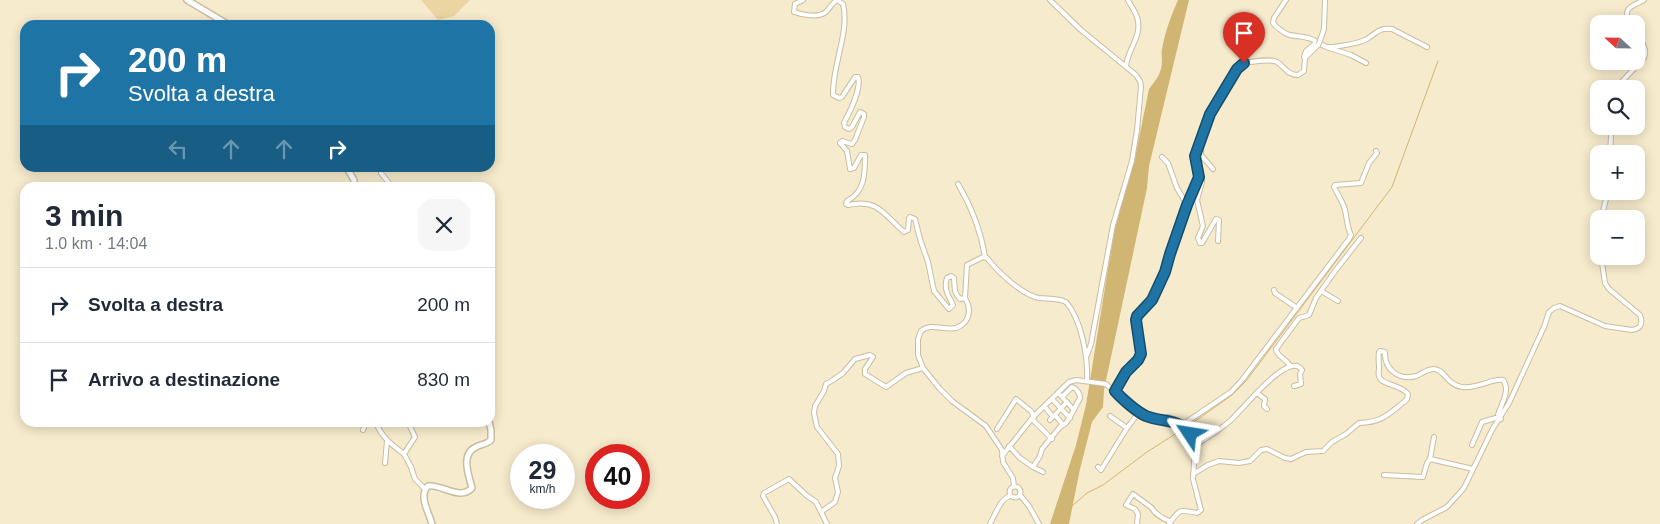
<!DOCTYPE html>
<html lang="it">
<head>
<meta charset="utf-8">
<style>
  body { margin:0; font-family:Helvetica,sans-serif; background:#f6f6f7; color:#1f2937; height:100vh; display:flex; flex-direction:column; font-size:19px; white-space:nowrap }
  * { box-sizing:border-box; margin:0 }
  p { font-size:16px; color:#747a83 }
  .icon { flex:none; width:28px; height:28px; fill:none; stroke:currentColor; stroke-width:2; stroke-linecap:round; stroke-linejoin:round }
  .map { position:relative; flex:1; overflow:hidden }
  .drawer { position:absolute; left:20px; top:182px; width:475px; height:245px; display:flex; flex-direction:column; background:#fff; border-radius:15px; box-shadow:0 2px 12px #0003 }
  .drawer>* { flex:none }
  .hud { position:absolute; left:20px; top:20px; width:475px; height:152px; border-radius:15px; box-shadow:0 2px 12px #0003; background:#1e75a5; color:#fff; overflow:hidden }
  .needle { width:32px; rotate:292deg }
  .tools { position:absolute; left:1590px; top:15px; display:grid; gap:10px }
  .tools a { display:grid; place-items:center; width:55px; height:55px; border-radius:10px; background:#fff; box-shadow:0 2px 12px #0003; font-size:25px }
  .speed { position:absolute; left:510px; top:444px; display:flex; gap:10px; font-size:25px; font-weight:700; text-align:center }
  .speed>* { display:grid; place-content:center; width:65px; height:65px; border-radius:50%; background:#fff; box-shadow:0 2px 12px #0003; line-height:1 }
  .speed small { font-size:12px; font-weight:400 }
  .speed .limit { border:8px solid #d22; background:#fff; color:#111 }
  .pin { position:absolute; display:grid; place-items:center; width:42px; height:42px; color:#fff; margin:-51px -21px; border-radius:50% 50% 50% 0; rotate:-45deg; box-shadow:0 0 5px #0007 }
  .pin .icon { rotate:45deg }
  .me { position:absolute; width:55px; margin:-28px; rotate:303deg; stroke-linejoin:round; filter:drop-shadow(0 0 4px #0008) }
  .turn { display:flex; align-items:center; gap:18px; height:105px; padding:0 25px; font-size:22px }
  .turn .icon { width:65px; height:65px; stroke-width:2.5 }
  .turn b { display:block; font-size:35px; line-height:42px }
  .lanes { display:flex; align-items:center; height:48px; padding:0 25px; background:#0003; justify-content:center; gap:25px; direction:ltr }
  .lanes .off { opacity:.35 }
  .round { display:grid; place-items:center; flex:none; width:52px; height:52px; border-radius:15px; background:#f6f6f7 }
  .summary { display:flex; align-items:center; justify-content:space-between; height:85px; padding:0 25px }
  h1 { font-size:30px; font-weight:800; line-height:38px }
  ul { padding:0; list-style:none }
  li { display:flex; align-items:center; gap:15px; height:75px; padding:0 25px; border-top:1px solid #e0e1e3 }
  li div { flex:1 }
  li b { display:block; font-size:19px }
  li em { font-style:normal }
  .map>svg:first-child { display:block }
  .green { fill:#ebd6a3 }
  .water { fill:#d0b672 }
  .lines { fill:none; stroke-linecap:round; stroke-linejoin:round }
  .stream { stroke:#d0b672; stroke-width:1 }
  .minor-casing { stroke:#c9bda0; stroke-width:6 }
  .major-casing { stroke:#c9bda0; stroke-width:8 }
  .minor { stroke:#fff; stroke-width:4 }
  .major { stroke:#fff; stroke-width:5 }
  .minor-bridge-casing { stroke:#c9bda0; stroke-width:6; stroke-linecap:butt }
  .minor-bridge { stroke:#fff; stroke-width:4 }
  .route-casing { stroke:#144c6b; stroke-width:12 }
  .route { stroke:#1e75a5; stroke-width:9 }
</style>
</head>
<body>
<div class="map">
<svg width="1660" height="524" viewBox="0 0 1660 524">
  <rect width="100%" height="100%" fill="#f7ebcd"/>
  <path class="green" d="M421 0H470L454 16 438 20Z"/>
  <path class="water" d="M1178 0H1189L1149 166 1147 188 1104 390 1103 407 1092 422 1080 469 1069 524H1050L1076 445 1086 405 1114 232 1135 158 1149 89C1156 80 1162 73 1162 61 1162 57 1161 53 1162 49 1165 32 1171 16 1178 0Z"/>
  <g class="lines">
    <path class="stream" d="M1187 427 1232 395 1246 381 1392 187 1438 61
      M1072 506 1087 493 1103 485 1147 452 1183 429"/>
    <g class="minor-casing">
      <path id="minor" d="M803 0 795 4 794 12C802 15 818 18 826 12 830 8 832 3 837 0L843 4C850 32 832 65 833 95L839 98 842 97 855 77H858C862 89 849 113 844 123L845 127 849 129 852 127 860 112 864 114V117L855 140 852 144 842 141 840 143 847 151 850 169 854 168 861 155H865C865 174 865 192 847 201L846 204 848 205C878 198 884 215 904 232L908 230 909 218 910 217 915 219 920 239 928 262 934 291 949 309 953 305C949 296 943 289 947 278L951 276 954 278C955 286 953 292 960 299L965 298 967 265 983 257 987 258C998 272 1021 294 1039 298 1048 299 1058 298 1066 302 1082 320 1088 358 1087 381
        M1050 0 1081 30 1136 75 1140 81 1141 87 1137 130 1132 161 1113 225 1091 344 1087 355
        M1286 0 1274 18 1273 23C1276 27 1285 34 1290 35 1299 37 1309 36 1317 42
        M1630 24C1622 7 1631 7 1644 0
        M1320 41 1324 29 1325 0
        M1326 47 1351 55 1366 63
        M1305 58 1304 57 1306 51 1317 42C1318 42 1324 46 1324 46 1331 49 1360 43 1367 39 1378 32 1378 28 1392 29L1427 47
        M1126 66C1128 48 1143 36 1137 17 1135 11 1131 6 1128 0
        M1615 89 1644 58C1648 49 1641 41 1636 34
        M1609 126 1611 136 1610 154
        M1201 139V155L1213 169
        M1162 157 1168 163 1177 188 1187 205
        M381 168V173L393 188
        M1199 177 1202 180V182L1197 200 1202 222 1203 226 1198 238 1200 243H1202L1216 219 1219 220 1218 241
        M958 184C971 206 981 231 985 257
        M1601 219 1608 191
        M1599 230V238
        M1274 290 1275 293 1297 308
        M1321 291 1335 271 1361 238
        M965 298C972 309 970 323 956 328 944 331 931 322 921 331L918 339V355L923 368 940 389 952 401 986 426 1002 450 1003 462 1013 478 1014 486
        M1290 366C1287 359 1277 357 1276 349L1299 318 1309 315 1316 298 1321 291 1338 301
        M1115 391 1126 372 1138 360 1141 353 1136 320 1137 316 1152 300 1165 272 1169 254 1191 195 1199 177 1195 156 1210 113 1240 65 1243 63C1252 62 1269 58 1277 62 1285 67 1287 75 1298 75L1304 71 1305 58 1318 45
        M1257 393 1265 399 1264 406 1267 409
        M1060 395 1074 410
        M1052 399 1070 418
        M1045 407 1053 417
        M1055 415 1063 425
        M1110 416 1127 428
        M1032 419 1052 439
        M1166 419 1168 417 1185 423 1231 392 1242 380 1349 239 1351 235C1347 227 1347 219 1345 210 1343 202 1338 195 1334 187L1335 185 1361 183 1369 163 1377 153 1376 151
        M1050 420 1067 402
        M376 422C381 437 392 445 404 454
        M408 422 415 437 404 454 411 467 415 479 425 489
        M997 429 1016 399 1031 411 1034 417
        M363 430 366 422
        M1195 445C1208 438 1219 430 1230 421 1241 412 1289 349 1302 370L1300 374 1301 384 1294 386
        M1472 445 1482 422 1499 417
        M1009 446 1020 458 1033 467
        M1002 456 1033 417 1069 382 1076 380 1106 384 1119 396 1146 416 1169 420 1185 428 1195 445 1193 479 1201 510 1197 513C1179 509 1180 509 1169 524
        M1430 459 1473 469
        M385 463 387 441
        M1098 467 1101 470 1127 428 1140 411
        M1043 472 1033 467 1040 456 1042 449 1060 427 1066 423 1070 417 1080 398C1080 393 1076 388 1072 387L1062 397
        M1193 474 1208 465 1219 461 1239 463 1250 461 1261 450 1267 449 1285 458 1291 459 1306 452 1323 451 1332 442 1346 434 1359 423C1382 422 1386 416 1404 402L1407 399 1408 394C1400 384 1380 385 1379 376 1378 373 1379 371 1379 368 1379 362 1378 358 1379 352L1380 351 1385 352C1384 369 1399 381 1416 376 1422 374 1427 369 1434 369 1444 369 1447 385 1462 387 1477 389 1493 378 1503 380 1511 390 1501 404 1498 415L1501 419
        M1384 475 1423 477 1427 463 1430 459 1434 437
        M1009.5 492a5.5 5.5 0 1 1 11 0a5.5 5.5 0 1 1-11 0Z
        M1020 495 1029 506 1039 524
        M821 512 835 502 838 492 835 478 839 466 838 454 817 427 814 413 815 406 824 391 826 384 833 380 843 373 855 359 870 355 873 357 865 369V374L886 387 906 373 923 368
        M777 524 775 517 763 496 764 493 789 479 806 495 816 502 827 524
        M990 524C995 515 1000 499 1010 496
        M1137 524 1138 514 1135 509 1126 505 1133 494 1152 508C1155 515 1164 519 1171 522
        M1417 524 1422 520 1447 507 1464 488 1492 430 1509 403 1544 327 1549 312 1554 308 1560 306 1605 326 1632 330C1641 329 1643 323 1640 315L1609 289 1605 283 1601 256"/>
    </g>
    <g class="major-casing">
      <path id="major" d="M187 0 229 25
        M347 168 354 180V188
        M432 524C429 512 418 496 428 486 442 484 460 501 472 488 469 476 460 454 476 447 481 444 486 445 491 440V430L489 422"/>
    </g>
    <use href="#minor" class="minor"/>
    <use href="#major" class="major"/>
    <g class="minor-bridge-casing">
      <path id="minor-bridge" d="M1318 45 1320 41"/>
    </g>
    <use href="#minor-bridge" class="minor-bridge"/>
  </g>
  <g class="lines">
    <g class="route-casing">
      <path id="route" d="M1190 434C1176 417 1163 423 1146 416 1137 412 1122 399 1115 391L1126 372 1138 360 1141 354 1136 320 1137 316 1152 300 1165 272 1170 254 1187 205 1199 177 1195 156 1210 114 1237 69 1244 63"/>
    </g>
    <use href="#route" class="route"/>
  </g>
</svg>
<div class="tools">
<a><svg class="needle" viewBox="-14 -14 28 28"><path d="M0-13l5 13h-10z" fill="#e53935"/><path d="M0 13l5-13h-10z" fill="#747a83"/></svg></a>
<a><svg class="icon" aria-label="search" viewBox="0 0 24 24"><circle cx="10" cy="10" r="6"/><path d="M15 15l6 6"/></svg></a>
<a>+</a>
<a>−</a>
</div>
<div class="speed"><div>29<small>km/h</small></div><div class="limit">40</div></div>
<div class="pin" style="left:1244px;top:63px;background:#d93025"><svg class="icon" aria-label="arrive" viewBox="0 0 24 24"><path d="M6 21V4h12l-3 4 3 4H6"/></svg></div>
<svg class="me" style="left:1190px;top:434px" viewBox="-20 -20 40 40"><path d="M0-17L14 15 0 8-14 15z" fill="#1e75a5" stroke="#fff" stroke-width="4"/></svg>
<div class="hud">
<div class="turn"><svg class="icon" aria-label="right" viewBox="0 0 24 24"><path d="M7 20v-9h11M14 6l5 5-5 5"/></svg><div><b>200 m</b>Svolta a destra</div></div>
<div class="lanes"><svg class="icon off" aria-label="left" viewBox="0 0 24 24"><path d="M17 20v-9H6M10 6l-5 5 5 5"/></svg><svg class="icon off" aria-label="ahead" viewBox="0 0 24 24"><path d="M12 20V5M6 11l6-6 6 6"/></svg><svg class="icon off" aria-label="ahead" viewBox="0 0 24 24"><path d="M12 20V5M6 11l6-6 6 6"/></svg><svg class="icon" aria-label="right" viewBox="0 0 24 24"><path d="M7 20v-9h11M14 6l5 5-5 5"/></svg></div>
</div>
<section class="drawer">
<div class="summary"><div><h1>3 min</h1><p>1.0 km · 14:04</p></div><a class="round"><svg class="icon" aria-label="close" viewBox="0 0 24 24"><path d="M6 6l12 12M18 6L6 18"/></svg></a></div>
<ul>
<li><svg class="icon" aria-label="right" viewBox="0 0 24 24"><path d="M7 20v-9h11M14 6l5 5-5 5"/></svg><div><b>Svolta a destra</b></div><em>200 m</em></li>
<li><svg class="icon" aria-label="arrive" viewBox="0 0 24 24"><path d="M6 21V4h12l-3 4 3 4H6"/></svg><div><b>Arrivo a destinazione</b></div><em>830 m</em></li>
</ul>
</section>
</div>
</body>
</html>
